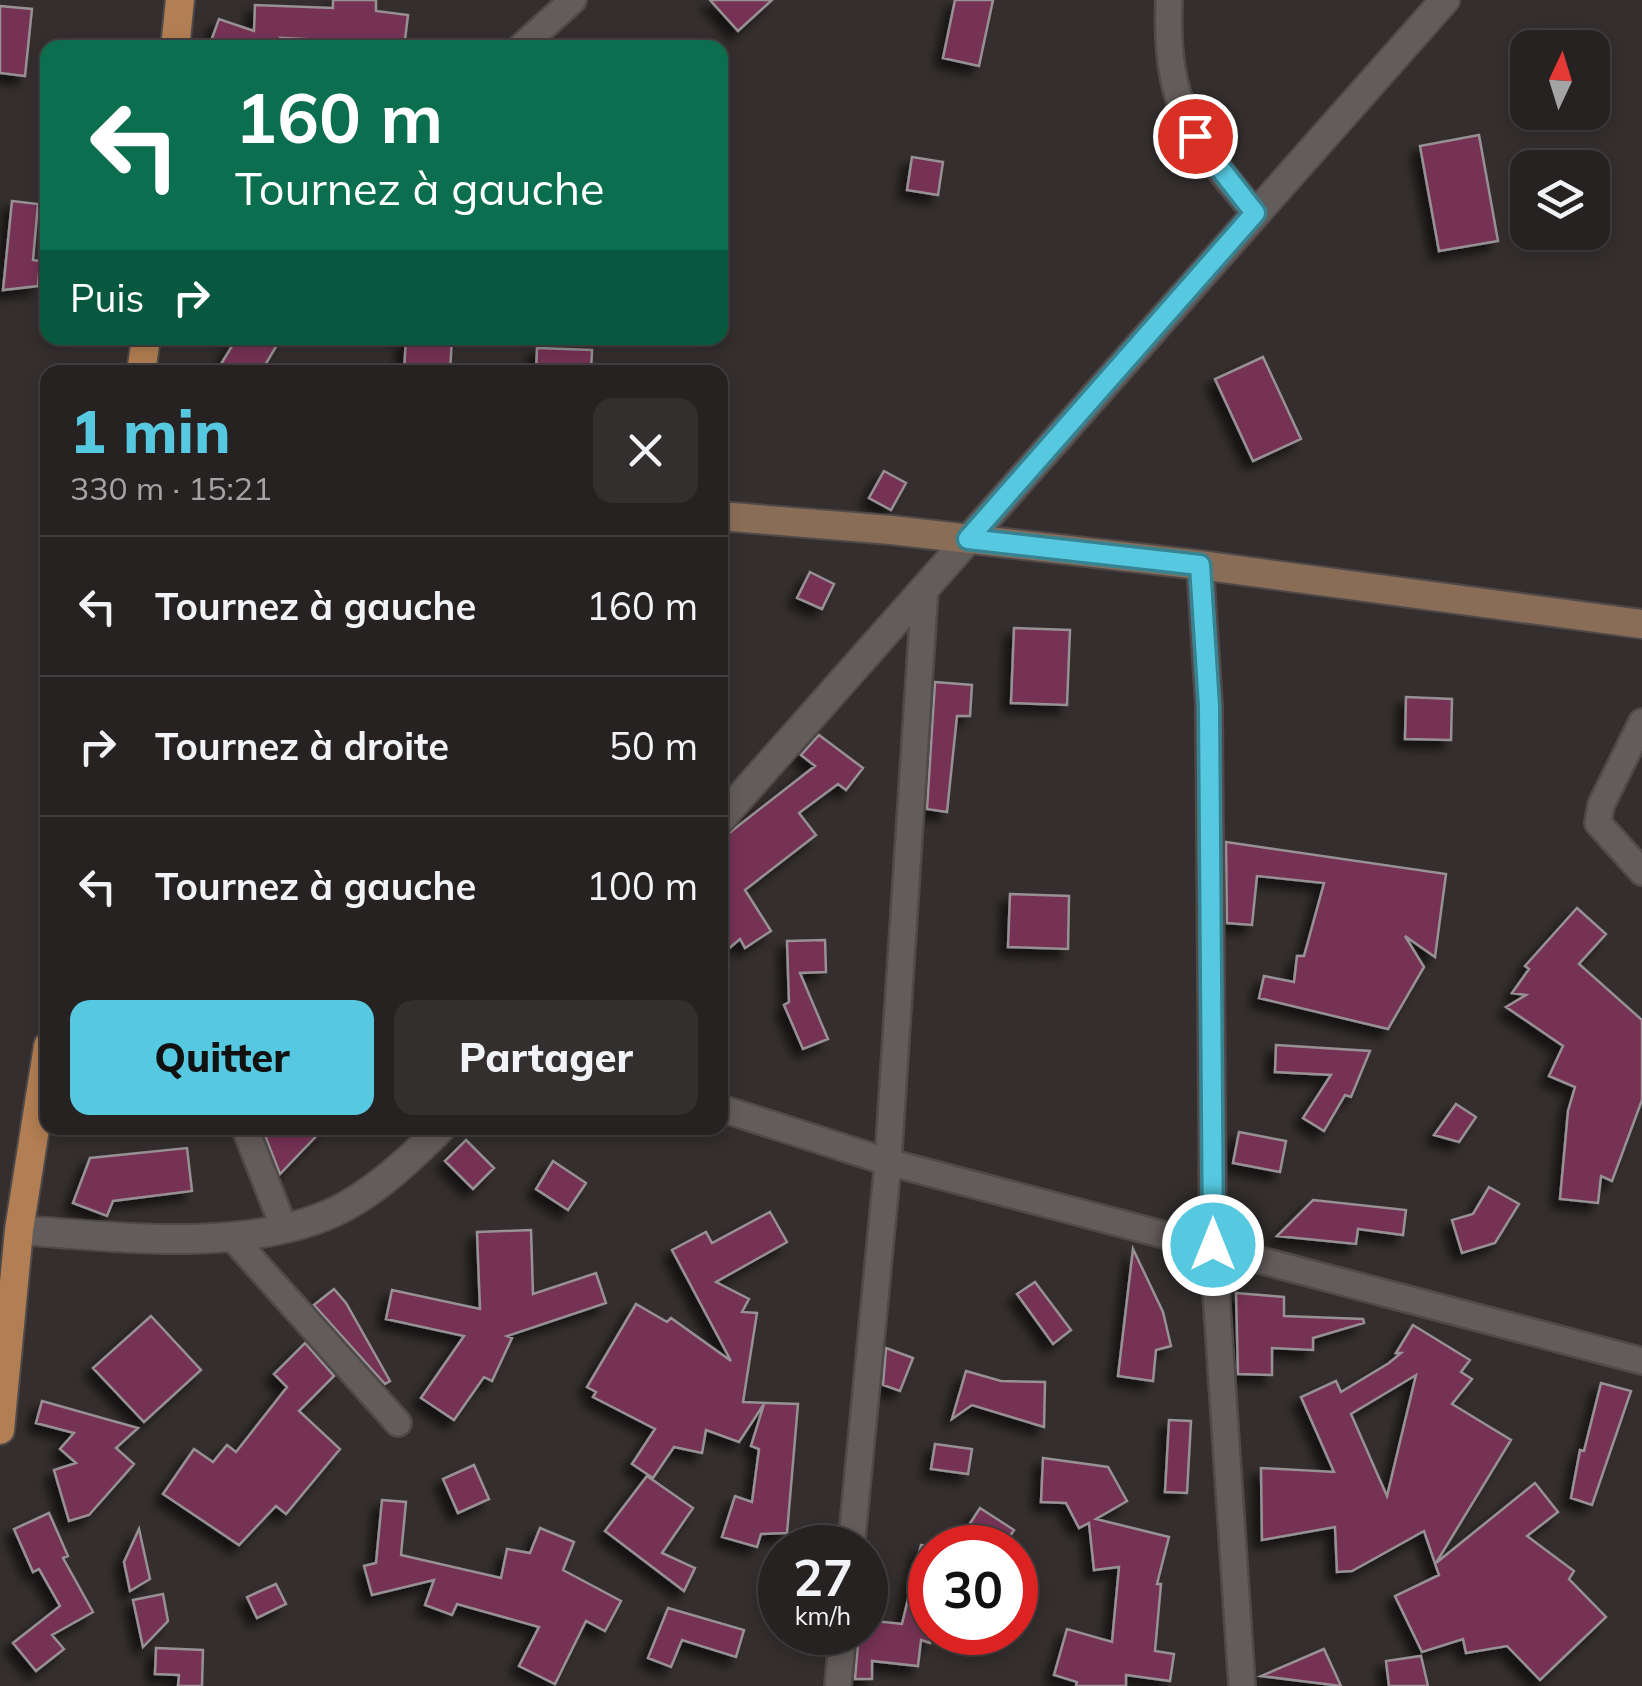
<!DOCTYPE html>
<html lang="fr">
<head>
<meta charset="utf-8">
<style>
  body { margin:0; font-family:Mulish,sans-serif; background:#332f2f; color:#f1f3f6; height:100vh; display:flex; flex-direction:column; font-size:38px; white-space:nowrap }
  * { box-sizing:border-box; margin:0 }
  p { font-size:32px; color:#a4a4a5 }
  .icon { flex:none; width:55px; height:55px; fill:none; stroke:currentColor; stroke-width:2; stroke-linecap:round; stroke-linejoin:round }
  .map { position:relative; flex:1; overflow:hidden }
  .details { position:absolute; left:40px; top:365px; width:688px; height:770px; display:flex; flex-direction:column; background:#272222; border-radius:20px; box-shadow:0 5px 15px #0003,0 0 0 2px #433f40 }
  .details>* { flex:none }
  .hud { position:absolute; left:40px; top:40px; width:688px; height:305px; border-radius:20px; box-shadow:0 5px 15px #0003,0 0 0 2px #433f40; background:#0b6e4f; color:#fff; overflow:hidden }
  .needle { width:65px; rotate:4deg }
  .fabs { position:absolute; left:1510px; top:30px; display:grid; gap:20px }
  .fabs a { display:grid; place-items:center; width:100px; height:100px; border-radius:20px; background:#272222; box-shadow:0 5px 15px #0003,0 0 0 2px #433f40; font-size:50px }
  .speed { position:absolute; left:758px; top:1525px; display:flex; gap:20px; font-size:50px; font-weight:700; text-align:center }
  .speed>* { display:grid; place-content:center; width:130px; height:130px; border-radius:50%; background:#272222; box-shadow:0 5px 15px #0003,0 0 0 2px #433f40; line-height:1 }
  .speed small { font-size:25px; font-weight:400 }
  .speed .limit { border:15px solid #d22; background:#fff; color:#111 }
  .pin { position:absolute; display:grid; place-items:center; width:85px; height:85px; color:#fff; margin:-42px; border:5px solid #fff; border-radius:50%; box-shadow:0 2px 10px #0007 }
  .me { position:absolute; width:110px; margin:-55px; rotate:0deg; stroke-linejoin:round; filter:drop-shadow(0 0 8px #0008) }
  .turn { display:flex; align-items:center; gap:35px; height:210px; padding:0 30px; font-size:45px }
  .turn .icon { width:130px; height:130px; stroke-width:2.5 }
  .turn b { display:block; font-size:70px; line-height:85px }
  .then { display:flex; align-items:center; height:95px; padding:0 30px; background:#0003; gap:20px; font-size:38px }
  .round { display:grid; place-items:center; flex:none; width:105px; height:105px; border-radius:20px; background:#332f2f }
  .headline { display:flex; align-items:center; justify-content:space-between; height:170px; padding:0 30px }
  h1 { font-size:60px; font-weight:800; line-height:75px; color:#56c9e0 }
  .action { display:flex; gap:20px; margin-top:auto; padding:20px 30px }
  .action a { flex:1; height:115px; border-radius:20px; background:#56c9e0; color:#111; font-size:40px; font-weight:800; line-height:115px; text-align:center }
  .action a+a { background:#332f2f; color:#f1f3f6 }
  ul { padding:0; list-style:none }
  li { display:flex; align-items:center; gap:30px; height:140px; padding:0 30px; border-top:2px solid #433f40 }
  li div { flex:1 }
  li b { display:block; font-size:38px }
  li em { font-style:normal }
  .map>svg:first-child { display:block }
  .building { fill:#743154; stroke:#979194; stroke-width:2.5; fill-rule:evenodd; filter:url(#shadow) }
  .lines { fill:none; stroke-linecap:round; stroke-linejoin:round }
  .minor-casing { stroke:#4f4a49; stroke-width:30 }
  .tertiary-casing { stroke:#4f4a49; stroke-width:32 }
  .secondary-casing { stroke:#4f4a49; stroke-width:32 }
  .primary-casing { stroke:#4f4a49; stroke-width:32 }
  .minor { stroke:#625c5b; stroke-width:25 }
  .tertiary { stroke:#625c5b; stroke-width:28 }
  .secondary { stroke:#8a6d57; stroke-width:28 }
  .primary { stroke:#b27e53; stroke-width:28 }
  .route-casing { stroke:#388392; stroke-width:25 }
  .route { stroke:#56c9e0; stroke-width:18 }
</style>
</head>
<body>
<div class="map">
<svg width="1642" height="1686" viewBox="0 0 1642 1686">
  <defs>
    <filter id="shadow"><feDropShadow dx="-8" dy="8" stdDeviation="5" flood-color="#0009"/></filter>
  </defs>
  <rect width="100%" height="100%" fill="#342e2e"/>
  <path class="building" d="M333 0H376V11L408 15 404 48H346V41L281 38 290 48H229L211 41 219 19 254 31 255 5 333 8Z
    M710 0H772L738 31Z
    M955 0H993L979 66 943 58Z
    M0 6 32 9 25 76 0 73Z
    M1479 135 1498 241 1439 251 1420 146Z
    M912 157 943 162 938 195 907 190Z
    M12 201 38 204 33 260 40 261 38 286 3 290Z
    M237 338H265L277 345 261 372H216Z
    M406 338H452L450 372H404Z
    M537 348 592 350 591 372H536Z
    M1263 357 1301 439 1253 461 1215 379Z
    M884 471 906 483 891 510 869 498Z
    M810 572 834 584 822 609 797 598Z
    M1014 628 1070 630 1067 705 1011 703Z
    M935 682 972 685 970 716H957L947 812 927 809Z
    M1406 697 1452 699 1451 740 1405 739Z
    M819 735 863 768 846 790 838 784 799 813 816 835 745 890 771 931 745 948 740 939 720 956V840L815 766 801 755Z
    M1226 842 1446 874 1435 957 1405 936 1424 967 1388 1029 1259 998 1264 976 1294 982 1297 956H1304L1324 883 1257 876 1252 925 1227 923Z
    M1010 894 1069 896 1068 949 1008 947Z
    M1577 908 1606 934 1579 964 1642 1020V1100L1612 1181 1601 1176 1598 1203 1560 1199 1568 1111 1575 1087 1549 1076 1563 1046 1506 1007 1526 995 1512 993 1529 969 1525 966Z
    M825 940 826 972 800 973 828 1039 803 1049 784 1005 789 1002 787 941Z
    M1276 1045 1370 1051 1351 1097 1345 1095 1324 1131 1303 1118 1331 1075 1275 1072Z
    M1456 1104 1476 1117 1459 1142 1434 1135Z
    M262 1128H324L280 1174Z
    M1239 1132 1286 1141 1280 1172 1233 1163Z
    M466 1140 494 1168 473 1189 445 1161Z
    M187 1148 192 1191 113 1201 107 1216 73 1203 90 1158Z
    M553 1161 586 1183 568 1210 536 1189Z
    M1489 1187 1519 1204 1495 1243 1462 1253 1452 1220 1473 1214Z
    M1313 1200 1406 1210 1403 1235 1358 1229 1356 1244 1277 1236Z
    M770 1212 787 1242 716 1282 749 1299 742 1312 757 1313 743 1402 798 1404 787 1533 761 1534 757 1547 722 1537 735 1496 752 1502 759 1449 751 1446 764 1404 739 1442 706 1430 702 1453 674 1447 653 1478 632 1464 655 1429 593 1397 596 1392 587 1387 636 1304 667 1322 671 1318 731 1361 672 1250 706 1232 712 1243Z
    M531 1230 533 1294 596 1273 606 1303 507 1336 512 1338 492 1381 484 1377 454 1420 421 1398 464 1336 386 1319 392 1290 480 1309 477 1232Z
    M1133 1249 1163 1312 1171 1346 1156 1350 1153 1381 1118 1376Z
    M1035 1282 1071 1330 1053 1344 1017 1294Z
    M334 1289 346 1303 390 1381 385 1384 314 1305Z
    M1236 1293 1284 1297V1316L1363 1319 1364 1323 1313 1338V1350L1272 1348V1375L1238 1374Z
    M151 1316 201 1370 144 1422 93 1368Z
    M1413 1325 1470 1360 1461 1372 1472 1379 1452 1404 1511 1440 1436 1563 1535 1483 1558 1512 1527 1536 1574 1571 1569 1579 1606 1617 1540 1680 1507 1646 1466 1653 1463 1639 1422 1652 1395 1596 1439 1575 1424 1531 1352 1571 1337 1572 1335 1527 1262 1540 1261 1468 1334 1472 1301 1397 1336 1381 1341 1392 1389 1363 1401 1353H1396ZM1416 1375 1387 1496 1351 1414Z
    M305 1343 334 1376 299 1411 340 1449 286 1514 276 1506 239 1545 163 1494 194 1449 213 1462 227 1445 236 1452 287 1387 274 1374Z
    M886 1348 913 1358 900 1391 883 1385Z
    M966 1371 1001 1381 1045 1382 1044 1427 972 1405 952 1419Z
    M1601 1383 1631 1391 1592 1505 1571 1498 1580 1450 1584 1451Z
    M42 1401 138 1428 116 1448 134 1464 89 1515 69 1521 54 1470 76 1463 60 1449 74 1433 36 1423Z
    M1169 1420 1191 1421 1187 1493 1165 1492Z
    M935 1444 972 1449 968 1474 931 1469Z
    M1043 1458 1108 1467 1127 1501 1096 1519 1169 1537 1157 1584H1161L1155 1651 1174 1654 1170 1681 1126 1675V1686H1076L1077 1682 1054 1675 1067 1629 1112 1642 1119 1567 1094 1570 1089 1523 1079 1528 1066 1503 1041 1502Z
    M474 1465 489 1499 458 1513 443 1479Z
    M647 1476 693 1508 662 1553 695 1568 684 1591 605 1531Z
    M382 1500 406 1502 401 1555 501 1578 507 1549 530 1553 540 1528 574 1542 563 1570 621 1601 605 1631 586 1621 555 1684 519 1666 539 1627 457 1604 452 1615 425 1605 434 1580 372 1595 364 1566 376 1563Z
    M980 1508 1014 1530 1002 1548H954Z
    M49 1513 68 1556 63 1558 93 1612 52 1635 64 1649 36 1671 13 1643 60 1606 39 1569 33 1572 14 1529Z
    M139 1529 150 1579 130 1591 124 1562Z
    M921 1545 930 1546V1643L921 1640 918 1666 872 1661V1679H855L859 1632H865V1620L902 1624Z
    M276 1584 286 1604 257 1618 247 1597Z
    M163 1594 168 1621 143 1647 133 1600Z
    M668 1608 744 1630 736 1657 682 1640 671 1667 648 1658Z
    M156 1648 203 1650 202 1686H178L179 1675 155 1674Z
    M1324 1649 1341 1686 1261 1676Z
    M1421 1656 1428 1686H1389L1386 1661Z"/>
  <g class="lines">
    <g class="minor-casing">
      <path id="minor" d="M1169 0C1165 105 1190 136 1255 213
        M520 48 573 0
        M1200 565 1209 706 1213 1245 1242 1686
        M1642 722 1601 805 1598 823 1642 872
        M720 1108 888 1162 1642 1361
        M245 1128 284 1228
        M231 1236 398 1423
        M851 1548 888 1162 925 588
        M838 1686 843 1632"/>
    </g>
    <g class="tertiary-casing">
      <path id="tertiary" d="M720 820 1445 0
        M19 1230C117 1237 257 1255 346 1206 383 1185 412 1157 441 1128"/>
    </g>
    <g class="secondary-casing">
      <path id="secondary" d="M720 516 891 530 1200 565 1642 624"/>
    </g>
    <g class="primary-casing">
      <path id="primary" d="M175 48 180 0
        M141 372 146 338
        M0 1430 19 1230 48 1046"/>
    </g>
    <use href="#minor" class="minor"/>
    <use href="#tertiary" class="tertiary"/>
    <use href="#secondary" class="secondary"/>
    <use href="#primary" class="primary"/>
  </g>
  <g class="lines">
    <g class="route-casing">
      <path id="route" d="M1195 136 1255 213 968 539 1200 565 1209 706 1213 1245"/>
    </g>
    <use href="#route" class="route"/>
  </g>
</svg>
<div class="fabs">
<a><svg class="needle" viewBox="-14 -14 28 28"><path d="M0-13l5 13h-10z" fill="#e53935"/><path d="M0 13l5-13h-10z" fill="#a4a4a5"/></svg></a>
<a><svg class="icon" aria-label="layers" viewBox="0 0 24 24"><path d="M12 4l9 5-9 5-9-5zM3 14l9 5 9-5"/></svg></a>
</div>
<div class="speed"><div>27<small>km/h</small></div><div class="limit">30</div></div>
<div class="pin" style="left:1195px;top:136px;background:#d93025"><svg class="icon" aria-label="arrive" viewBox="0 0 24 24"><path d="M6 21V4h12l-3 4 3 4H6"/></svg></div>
<svg class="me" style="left:1213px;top:1245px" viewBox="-20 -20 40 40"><circle r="17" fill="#56c9e0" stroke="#fff" stroke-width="3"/><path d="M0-11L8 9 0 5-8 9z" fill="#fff"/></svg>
<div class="hud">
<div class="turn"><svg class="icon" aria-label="left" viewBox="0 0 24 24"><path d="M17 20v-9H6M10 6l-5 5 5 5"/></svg><div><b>160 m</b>Tournez à gauche</div></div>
<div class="then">Puis<svg class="icon" aria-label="right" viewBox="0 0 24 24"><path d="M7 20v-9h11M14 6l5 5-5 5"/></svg></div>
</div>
<section class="details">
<div class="headline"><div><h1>1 min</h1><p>330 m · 15:21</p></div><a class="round"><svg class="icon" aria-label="close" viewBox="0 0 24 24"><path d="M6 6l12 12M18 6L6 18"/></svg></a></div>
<ul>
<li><svg class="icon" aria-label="left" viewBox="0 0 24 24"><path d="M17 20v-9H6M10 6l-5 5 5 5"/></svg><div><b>Tournez à gauche</b></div><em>160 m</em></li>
<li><svg class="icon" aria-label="right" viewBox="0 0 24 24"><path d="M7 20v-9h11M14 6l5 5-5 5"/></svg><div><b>Tournez à droite</b></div><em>50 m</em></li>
<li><svg class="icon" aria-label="left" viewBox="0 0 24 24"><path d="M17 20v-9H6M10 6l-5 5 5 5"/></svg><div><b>Tournez à gauche</b></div><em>100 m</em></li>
</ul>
<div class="action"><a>Quitter</a><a>Partager</a></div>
</section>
</div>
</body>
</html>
